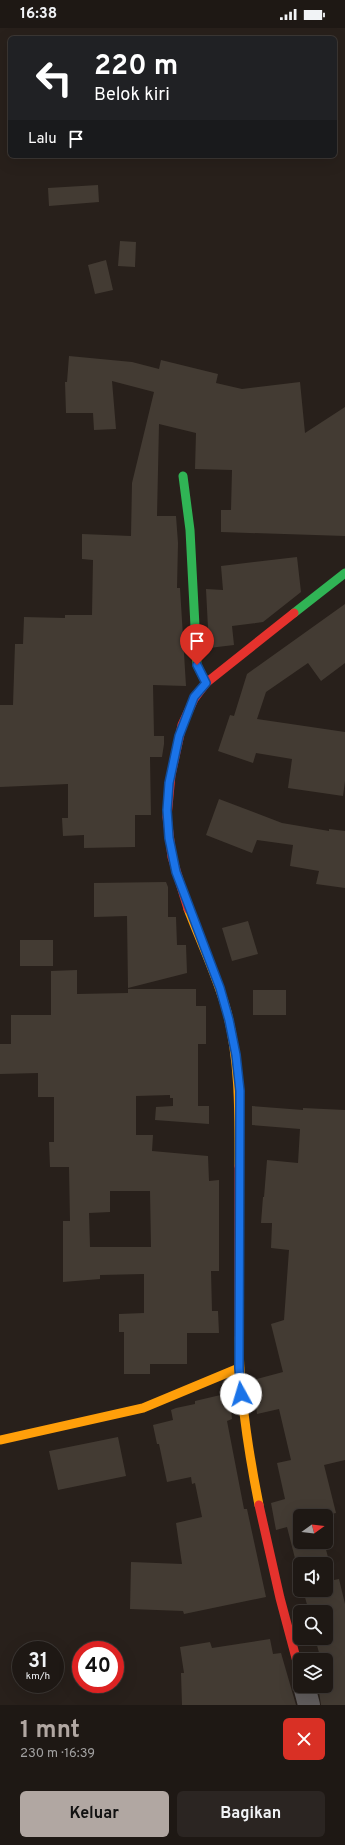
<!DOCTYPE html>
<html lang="id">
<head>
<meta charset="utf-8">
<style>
  body { margin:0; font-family:Overpass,sans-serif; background:#2b2522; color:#f1f3f6; height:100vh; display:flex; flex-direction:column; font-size:15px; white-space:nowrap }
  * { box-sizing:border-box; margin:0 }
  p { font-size:13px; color:#a1a0a0 }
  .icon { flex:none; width:22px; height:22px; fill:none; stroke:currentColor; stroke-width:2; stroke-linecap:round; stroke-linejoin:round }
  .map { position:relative; height:1677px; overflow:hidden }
  .sheet { display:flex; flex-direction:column; background:#1e1814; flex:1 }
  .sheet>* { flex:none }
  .top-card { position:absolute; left:8px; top:8px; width:329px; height:122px; border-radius:6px; box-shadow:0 4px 16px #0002,0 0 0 1px #3c3734; background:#202124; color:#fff; overflow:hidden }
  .needle { width:26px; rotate:75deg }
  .buttons { position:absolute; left:293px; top:1481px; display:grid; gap:8px }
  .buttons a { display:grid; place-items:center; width:40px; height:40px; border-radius:6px; background:#1e1814; box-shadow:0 4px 16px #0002,0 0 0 1px #3c3734; font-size:20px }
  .speed { position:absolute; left:12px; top:1613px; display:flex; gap:8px; font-size:20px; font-weight:700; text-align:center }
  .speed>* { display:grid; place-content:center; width:52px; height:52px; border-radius:50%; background:#1e1814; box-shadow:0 4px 16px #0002,0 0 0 1px #3c3734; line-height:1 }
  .speed small { font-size:10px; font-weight:400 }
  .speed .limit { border:6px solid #d22; background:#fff; color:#111 }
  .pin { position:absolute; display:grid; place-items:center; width:34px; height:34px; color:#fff; margin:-41px -17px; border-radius:50% 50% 50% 0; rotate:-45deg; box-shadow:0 0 4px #0007 }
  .pin .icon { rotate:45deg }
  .me { position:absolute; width:44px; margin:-22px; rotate:354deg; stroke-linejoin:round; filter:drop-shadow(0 0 3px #0008) }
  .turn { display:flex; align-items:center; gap:14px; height:84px; padding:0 20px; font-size:18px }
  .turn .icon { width:52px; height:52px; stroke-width:2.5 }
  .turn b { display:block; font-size:28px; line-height:34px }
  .then { display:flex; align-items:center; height:38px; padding:0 20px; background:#0003; gap:8px; font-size:15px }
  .round { display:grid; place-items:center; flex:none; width:42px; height:42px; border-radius:6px; background:#2b2522 }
  .summary { display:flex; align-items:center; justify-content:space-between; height:68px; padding:0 20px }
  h1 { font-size:24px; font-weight:700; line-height:30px; color:#b1a7a2 }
  .action { display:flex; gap:8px; margin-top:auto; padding:8px 20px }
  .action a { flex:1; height:46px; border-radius:6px; background:#b1a7a2; color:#111; font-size:16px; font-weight:700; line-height:46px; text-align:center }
  .action a+a { background:#2b2522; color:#f1f3f6 }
  .status { display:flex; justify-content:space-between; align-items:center; height:28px; padding:0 20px; background:#1e1814; direction:ltr }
  .status svg { height:11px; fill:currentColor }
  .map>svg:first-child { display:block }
  .building { fill:#433b33; fill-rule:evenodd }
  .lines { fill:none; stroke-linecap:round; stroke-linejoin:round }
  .street { stroke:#605c5c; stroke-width:22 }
  .fast { stroke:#30b455; stroke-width:9 }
  .slow { stroke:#ff9f0a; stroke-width:9 }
  .jam { stroke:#e5322d; stroke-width:9 }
  .route-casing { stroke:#114b97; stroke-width:10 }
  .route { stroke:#1a73e8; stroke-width:7 }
</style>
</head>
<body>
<div class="status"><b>16:38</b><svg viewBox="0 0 49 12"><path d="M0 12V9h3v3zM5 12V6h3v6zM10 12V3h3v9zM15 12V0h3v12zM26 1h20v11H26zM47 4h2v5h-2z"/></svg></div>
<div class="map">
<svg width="345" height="1677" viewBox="0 0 345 1677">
  <rect width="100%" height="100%" fill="#28201b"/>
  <path class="building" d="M98 157 99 174 49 178 48 160Z
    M120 213 136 214 135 239 118 238Z
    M106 232 113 262 95 266 88 237Z
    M69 328 132 334 159 341 161 332 218 346 216 355 242 361 300 354 305 405 345 379V508L221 504V482H231L232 442 195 441 196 405 159 396 157 488H176L178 515 177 560H180L186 658 153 657 154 708H164V716L162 729H150L151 787H135V819L84 820V807L63 808 62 790H68V756L0 759V677H13L15 616H23L24 589 65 590V587H92L93 532 82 531V506L131 508 132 455 154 364 112 353 116 401 94 402 93 385H66L65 354H67Z
    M297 529 301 564 263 594 232 598 234 617 209 620 206 561 223 562 221 538Z
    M345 576V635L321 653 308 635 266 664 257 691 345 704V753L343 768 288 760 292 731 256 725 253 735 218 723 230 687 234 688 247 646Z
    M219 771 282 795 329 803V801L345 803V860L316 856 319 843 290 838 293 817 257 812 252 825 206 807Z
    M166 854 168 859V889H176L177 917H186L187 945 128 960 127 888 94 889V855Z
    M248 893 258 926 232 933 222 900Z
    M20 912H53V938H20Z
    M77 942V966L128 965V961H196V978H206V1016H198V1078H209V1096L155 1092 156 1079 173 1078V1070H170V1067L136 1068V1107H153L152 1123 208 1128 209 1153 219 1152V1243H211L212 1283H218L219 1305H187V1336H150V1346H124V1304H119V1286L144 1285V1246L100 1247V1251L63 1254V1193H70L69 1139H50L49 1114H54V1069H38V1045L0 1046V1016H11V987H51V943ZM110 1163H150L151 1219H90L89 1185 110 1184Z
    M253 962H286V987H253Z
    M252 1078 303 1082V1080L345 1082V1432L324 1437 336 1485 322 1488H300V1514H324L334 1552 339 1551 345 1576V1677H321L319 1664 332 1661 326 1632H321L315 1610H326V1584H309L303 1562H326V1536H300V1550L287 1499 276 1502 271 1475 285 1471 277 1435 291 1432 279 1381 257 1386 253 1352 283 1344 271 1296 284 1292 289 1222 271 1220 272 1195H261L263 1169H264L267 1132 298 1135 300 1101 252 1097Z
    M229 1365 232 1391 227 1393 244 1481H247L266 1569 184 1586 183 1583 130 1581 131 1534 182 1536 176 1495 202 1489 195 1455 192 1456 191 1449 167 1454 159 1416H157L153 1397 173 1392 171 1382 176 1380 195 1376V1373Z
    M118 1409 126 1448 58 1462 49 1423Z
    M270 1611 273 1626 281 1625 296 1677H182L181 1645H184L180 1619 210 1614 212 1620Z"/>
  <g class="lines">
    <path class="street" d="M304 1658 309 1677"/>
    <path class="fast" d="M183 448 190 502 197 637 206 655
      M294 585 345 545"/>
    <path class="slow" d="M188 881C201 915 217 948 227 984 240 1035 239 1086 239 1138
      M239 1310C239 1366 248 1422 259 1477
      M0 1412 143 1380 239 1340"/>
    <path class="jam" d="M188 881 172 829 167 789 171 747 182 697 194 671 206 655 294 585
      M239 1138V1310
      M259 1477 280 1570 300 1645"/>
  </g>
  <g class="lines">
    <g class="route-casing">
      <path id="route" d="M197 637 206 655 194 669 179 708 169 755 167 782 169 810 176 844 220 960 229 992 236 1027 240 1063 239 1340 241 1366"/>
    </g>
    <use href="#route" class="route"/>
  </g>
</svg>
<div class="buttons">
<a><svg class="needle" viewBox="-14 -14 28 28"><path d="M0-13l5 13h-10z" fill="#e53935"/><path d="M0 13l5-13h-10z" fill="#a1a0a0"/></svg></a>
<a><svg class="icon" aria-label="sound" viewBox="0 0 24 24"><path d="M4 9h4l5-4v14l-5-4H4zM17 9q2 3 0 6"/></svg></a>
<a><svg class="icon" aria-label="search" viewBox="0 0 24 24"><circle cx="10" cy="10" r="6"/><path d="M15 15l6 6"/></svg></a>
<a><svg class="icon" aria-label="layers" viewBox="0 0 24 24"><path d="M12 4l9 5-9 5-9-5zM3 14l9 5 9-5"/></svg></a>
</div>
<div class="speed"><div>31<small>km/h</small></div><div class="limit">40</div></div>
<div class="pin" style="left:197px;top:637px;background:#d93025"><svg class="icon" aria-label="arrive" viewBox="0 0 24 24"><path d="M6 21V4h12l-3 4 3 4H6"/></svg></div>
<svg class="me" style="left:241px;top:1366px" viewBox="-20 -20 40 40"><circle r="19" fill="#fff"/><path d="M0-13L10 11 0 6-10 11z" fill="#1a73e8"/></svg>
<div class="top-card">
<div class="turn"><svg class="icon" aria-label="left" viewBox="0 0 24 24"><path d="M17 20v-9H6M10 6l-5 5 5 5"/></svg><div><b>220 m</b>Belok kiri</div></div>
<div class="then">Lalu<svg class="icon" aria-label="arrive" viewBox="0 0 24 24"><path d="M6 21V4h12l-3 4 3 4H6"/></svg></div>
</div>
</div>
<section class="sheet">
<div class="summary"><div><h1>1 mnt</h1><p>230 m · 16:39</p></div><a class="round" style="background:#d93025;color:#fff"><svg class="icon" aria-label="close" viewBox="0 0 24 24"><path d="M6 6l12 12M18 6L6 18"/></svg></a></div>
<div class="action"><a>Keluar</a><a>Bagikan</a></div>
</section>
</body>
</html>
